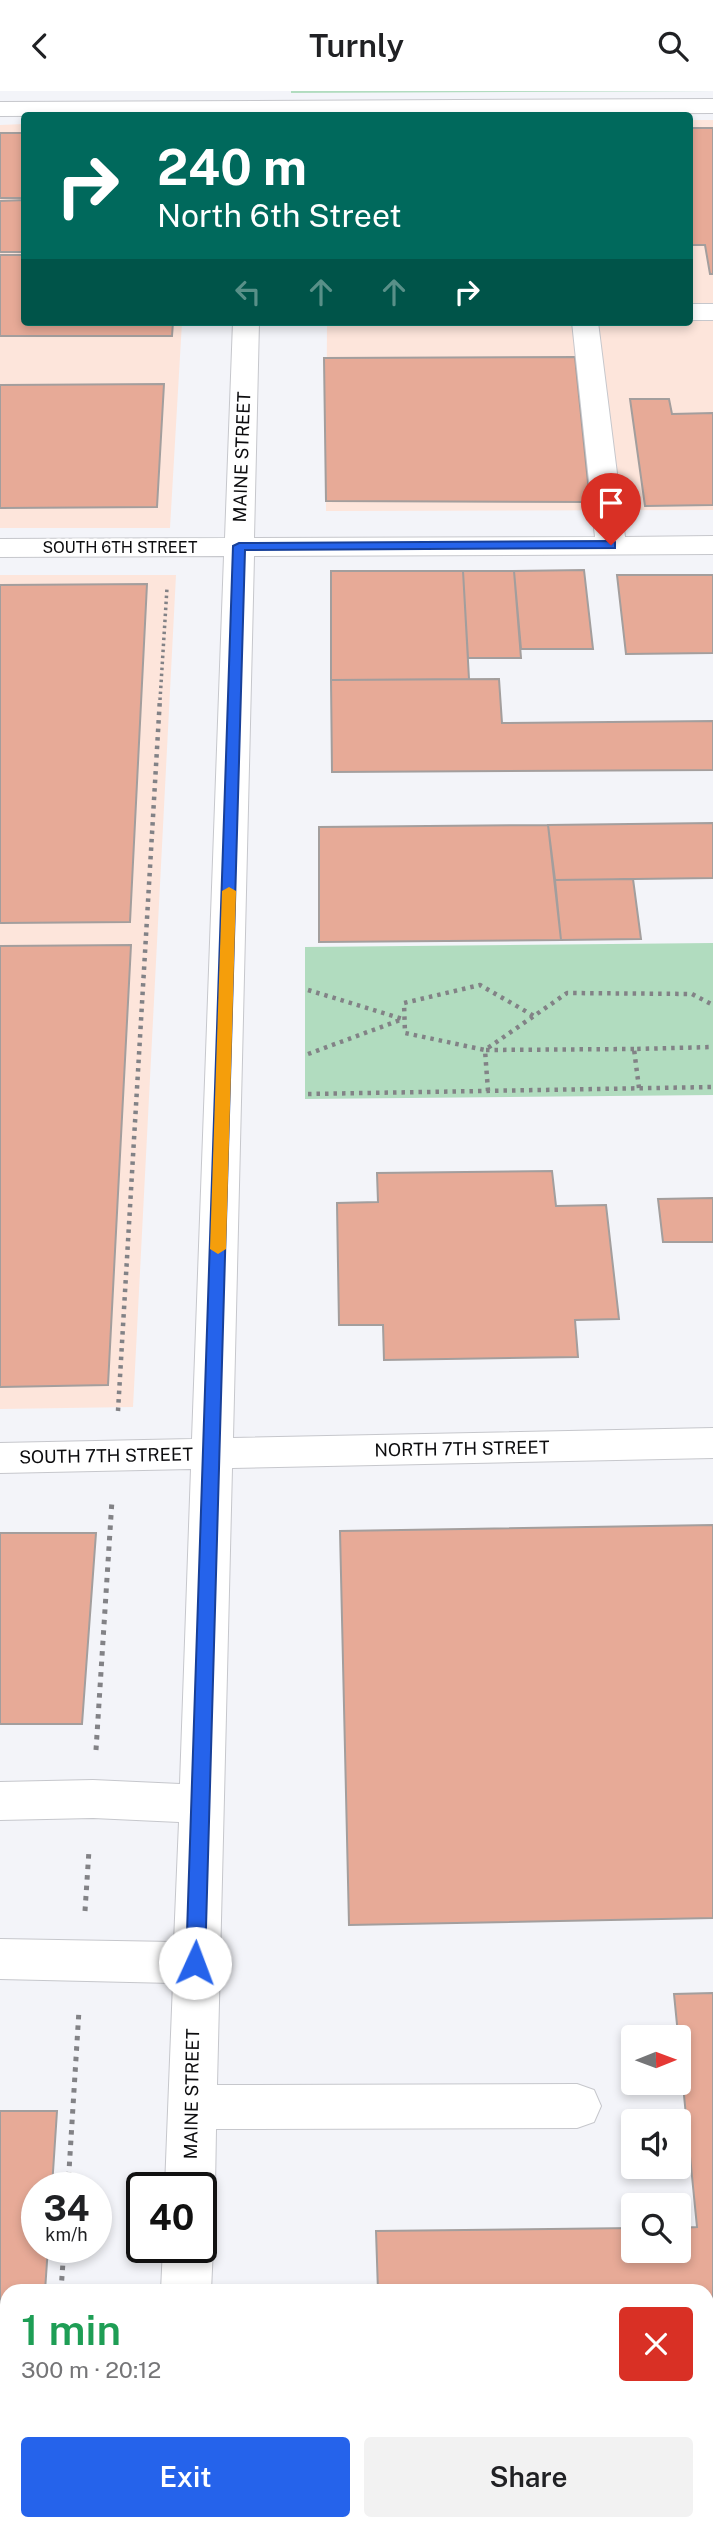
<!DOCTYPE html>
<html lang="en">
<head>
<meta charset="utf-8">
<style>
  body { margin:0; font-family:"Public Sans",sans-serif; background:#f2f2f2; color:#202124; height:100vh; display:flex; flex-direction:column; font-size:26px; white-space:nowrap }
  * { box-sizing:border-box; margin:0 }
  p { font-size:23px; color:#757577 }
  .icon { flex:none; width:38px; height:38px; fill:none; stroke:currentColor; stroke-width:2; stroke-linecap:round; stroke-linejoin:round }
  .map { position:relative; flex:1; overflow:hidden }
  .sheet { position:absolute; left:0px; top:2193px; width:714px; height:247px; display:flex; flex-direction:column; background:#fff; border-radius:21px 21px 0 0; box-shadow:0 4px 10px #0003 }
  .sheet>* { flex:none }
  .top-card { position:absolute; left:21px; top:21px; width:672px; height:214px; border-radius:7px; box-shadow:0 4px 10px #0003; background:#00695c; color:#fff; overflow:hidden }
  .needle { width:46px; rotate:89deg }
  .tools { position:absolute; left:621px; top:1934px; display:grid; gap:14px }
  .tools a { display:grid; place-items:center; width:70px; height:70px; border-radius:7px; background:#fff; box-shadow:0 4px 10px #0003; font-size:35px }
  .speed { position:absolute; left:21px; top:2081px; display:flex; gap:14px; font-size:35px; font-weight:700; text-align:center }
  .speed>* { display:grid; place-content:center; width:91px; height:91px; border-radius:50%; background:#fff; box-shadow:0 4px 10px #0003; line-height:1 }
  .speed small { font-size:18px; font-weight:400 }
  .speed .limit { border:4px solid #111; border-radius:10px; background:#fff; color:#111 }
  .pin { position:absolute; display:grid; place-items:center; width:60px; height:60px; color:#fff; margin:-72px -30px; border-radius:50% 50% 50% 0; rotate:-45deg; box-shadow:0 0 7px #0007 }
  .pin .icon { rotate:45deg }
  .me { position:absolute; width:77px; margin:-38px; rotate:2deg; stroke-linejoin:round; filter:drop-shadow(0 0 5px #0008) }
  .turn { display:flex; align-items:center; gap:24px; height:147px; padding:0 21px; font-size:32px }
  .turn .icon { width:91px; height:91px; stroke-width:2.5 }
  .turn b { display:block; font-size:49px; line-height:60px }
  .lanes { display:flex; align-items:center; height:66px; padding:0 21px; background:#0003; justify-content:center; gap:35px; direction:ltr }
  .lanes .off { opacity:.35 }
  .round { display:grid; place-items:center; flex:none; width:74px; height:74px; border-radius:7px; background:#f2f2f2 }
  .headline { display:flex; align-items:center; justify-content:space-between; height:119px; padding:0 21px }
  h1 { font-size:42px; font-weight:600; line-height:52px; color:#1e9e55 }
  .button { display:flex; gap:14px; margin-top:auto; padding:14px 21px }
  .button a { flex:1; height:80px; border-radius:7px; background:#2563eb; color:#fff; font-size:28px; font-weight:600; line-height:80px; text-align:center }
  .button a+a { background:#f2f2f2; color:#202124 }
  header { display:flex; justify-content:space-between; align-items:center; height:91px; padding:0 21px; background:#fff; font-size:32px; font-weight:600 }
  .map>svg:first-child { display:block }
  .commercial { fill:#fde5db }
  .green { fill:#b1dcbf }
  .building { fill:#e7aa97; stroke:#a39e9d; stroke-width:2 }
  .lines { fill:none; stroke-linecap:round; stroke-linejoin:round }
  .minor-casing { stroke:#c6c7cc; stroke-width:2 }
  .path-far2 { stroke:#828286; stroke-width:3.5; stroke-dasharray:2.5 3.5; stroke-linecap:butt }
  .path-far1 { stroke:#828286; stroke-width:4.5; stroke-dasharray:3.5 5; stroke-linecap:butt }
  .path { stroke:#828286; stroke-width:5; stroke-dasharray:4.5 6; stroke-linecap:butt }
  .minor { fill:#fff; fill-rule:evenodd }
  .route { fill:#2563eb; stroke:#184099; stroke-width:2 }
  .slow { fill:#f59e0b }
  .labels { text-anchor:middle; stroke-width:5; stroke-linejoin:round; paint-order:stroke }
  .far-street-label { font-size:16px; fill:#0c0c0e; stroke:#fff }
  .street-label { font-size:18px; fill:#0c0c0e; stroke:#fff }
</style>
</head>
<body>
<header><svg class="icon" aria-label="back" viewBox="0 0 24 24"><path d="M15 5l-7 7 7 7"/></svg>Turnly<svg class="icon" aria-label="search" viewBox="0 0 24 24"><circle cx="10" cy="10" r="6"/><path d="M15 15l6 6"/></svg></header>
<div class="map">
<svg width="713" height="2439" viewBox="0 0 713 2439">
  <rect width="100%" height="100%" fill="#f3f4f9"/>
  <path class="commercial" d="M690 29H713V419L326 420 327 231H690Z
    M24 33V231H182L170 437H0V34Z
    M0 484H176L133 1316 0 1318Z"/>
  <path class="green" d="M291 0H713L291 2Z
    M713 852V1004L305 1008V856Z"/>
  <path class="building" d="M690 37H713V183H710L705 154H690Z
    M0 42H24V107H0Z
    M24 109V161H0V110Z
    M0 164H24V231H173L172 245H0Z
    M575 266 590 411 326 410 324 267Z
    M164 293 157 416 0 417V294Z
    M630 308H669L672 323 713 322V414L645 415Z
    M584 479 593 558H521L514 480Z
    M331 480H463L469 588 331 589Z
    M463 480H514L521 567H468Z
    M617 484H713V562L626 563Z
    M147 493 130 831 0 832V494Z
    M499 588 502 632 713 630V679L332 681 331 589Z
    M713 732V787L555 789 548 734Z
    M548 734 561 849 319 851V736Z
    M633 788 641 848 561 849 555 789Z
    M131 854 108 1294 0 1296V855Z
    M552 1080 556 1115 606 1114 619 1228 575 1229 578 1266 384 1269 383 1234H339L337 1112 378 1111 377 1082Z
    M713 1107V1151H663L658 1108Z
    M713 1434V1827L349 1834 340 1440Z
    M0 1442H96L82 1633H0Z
    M713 1902V2315H707V2200H378L376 2140 634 2137V2160H679V2137L697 2136 674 1903Z
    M0 2020H57L52 2096H37V2156H48L45 2200H7V2345H0Z"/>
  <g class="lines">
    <g class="minor-casing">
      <path id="minor" d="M713 8V22L0 25V11Z
        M690 213H713V229H690Z
        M233 231H259L254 447 595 446 572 231H598L625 446 713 445V463L254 465 233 1347 713 1337V1367L232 1377 217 1994 577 1993 594 1999 601 2015 594 2031 577 2037 216 2038 215 2096 207 2112 201 2114V2096H165L173 1892 0 1888V1848L174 1851 179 1731 93 1727 0 1729V1691L93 1689 180 1693 191 1378 0 1382V1352L192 1348 224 465 0 466V448L225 447Z
        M201 2138 206 2139 213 2156 211 2200H161L163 2156H201Z
        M152 2432H206V2439H152Z"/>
    </g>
    <path class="path-far2" d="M160 609 167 497"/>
    <path class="path-far1" d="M308 899 403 928
      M634 958 485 959 567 902 692 903 713 914
      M308 963 403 928
      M639 997 634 958 713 956
      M488 1000 485 959 405 942 404 912 480 894 534 925
      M308 1003 713 996
      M118 1320 160 607"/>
    <path class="path" d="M96 1659 112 1409
      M85 1820 89 1759
      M68 2096 79 1919
      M61 2200 64 2156
      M46 2439 47 2432"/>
    <use href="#minor" class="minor"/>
  </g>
  <path class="route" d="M611 450 615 451V457L245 459 205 1872 202 1878 195 1881 189 1878 186 1872 233 455 239 452Z"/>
  <path class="slow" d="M229 796 236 800 226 1158 218 1163 210 1158 222 800Z"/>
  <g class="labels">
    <g class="far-street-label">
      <text x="120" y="462">SOUTH 6TH STREET</text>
    </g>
    <g class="street-label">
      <text transform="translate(242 366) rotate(-88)" y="6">MAINE STREET</text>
      <text transform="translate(462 1358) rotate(-1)" y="6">NORTH 7TH STREET</text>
      <text transform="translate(106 1365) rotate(-1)" y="6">SOUTH 7TH STREET</text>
      <text transform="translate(192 2003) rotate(-89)" y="6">MAINE STREET</text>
    </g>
  </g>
</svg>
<div class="tools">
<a><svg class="needle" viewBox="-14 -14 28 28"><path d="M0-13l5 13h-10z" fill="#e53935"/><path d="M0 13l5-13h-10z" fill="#757577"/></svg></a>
<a><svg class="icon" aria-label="sound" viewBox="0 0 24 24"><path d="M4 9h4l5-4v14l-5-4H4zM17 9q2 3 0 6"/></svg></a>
<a><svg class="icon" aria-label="search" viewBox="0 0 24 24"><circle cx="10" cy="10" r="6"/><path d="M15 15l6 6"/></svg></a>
</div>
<div class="speed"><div>34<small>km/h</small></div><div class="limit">40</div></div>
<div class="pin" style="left:611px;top:454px;background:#d93025"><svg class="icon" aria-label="arrive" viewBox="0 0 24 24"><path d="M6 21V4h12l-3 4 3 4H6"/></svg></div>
<svg class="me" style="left:195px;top:1872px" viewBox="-20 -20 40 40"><circle r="19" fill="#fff"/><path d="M0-13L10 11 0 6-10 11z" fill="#2563eb"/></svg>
<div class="top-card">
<div class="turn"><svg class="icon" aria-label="right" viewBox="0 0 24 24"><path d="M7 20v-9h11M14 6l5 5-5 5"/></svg><div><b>240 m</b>North 6th Street</div></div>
<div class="lanes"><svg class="icon off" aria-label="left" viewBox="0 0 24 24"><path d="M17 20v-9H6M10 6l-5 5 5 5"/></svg><svg class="icon off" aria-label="ahead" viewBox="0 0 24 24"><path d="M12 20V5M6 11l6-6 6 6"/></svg><svg class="icon off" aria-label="ahead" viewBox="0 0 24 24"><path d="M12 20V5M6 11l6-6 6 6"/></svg><svg class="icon" aria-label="right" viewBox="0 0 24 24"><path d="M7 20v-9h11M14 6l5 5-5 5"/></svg></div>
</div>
<section class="sheet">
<div class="headline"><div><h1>1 min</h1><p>300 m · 20:12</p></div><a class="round" style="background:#d93025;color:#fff"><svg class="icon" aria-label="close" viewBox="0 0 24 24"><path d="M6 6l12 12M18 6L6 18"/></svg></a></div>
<div class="button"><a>Exit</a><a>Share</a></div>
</section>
</div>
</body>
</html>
